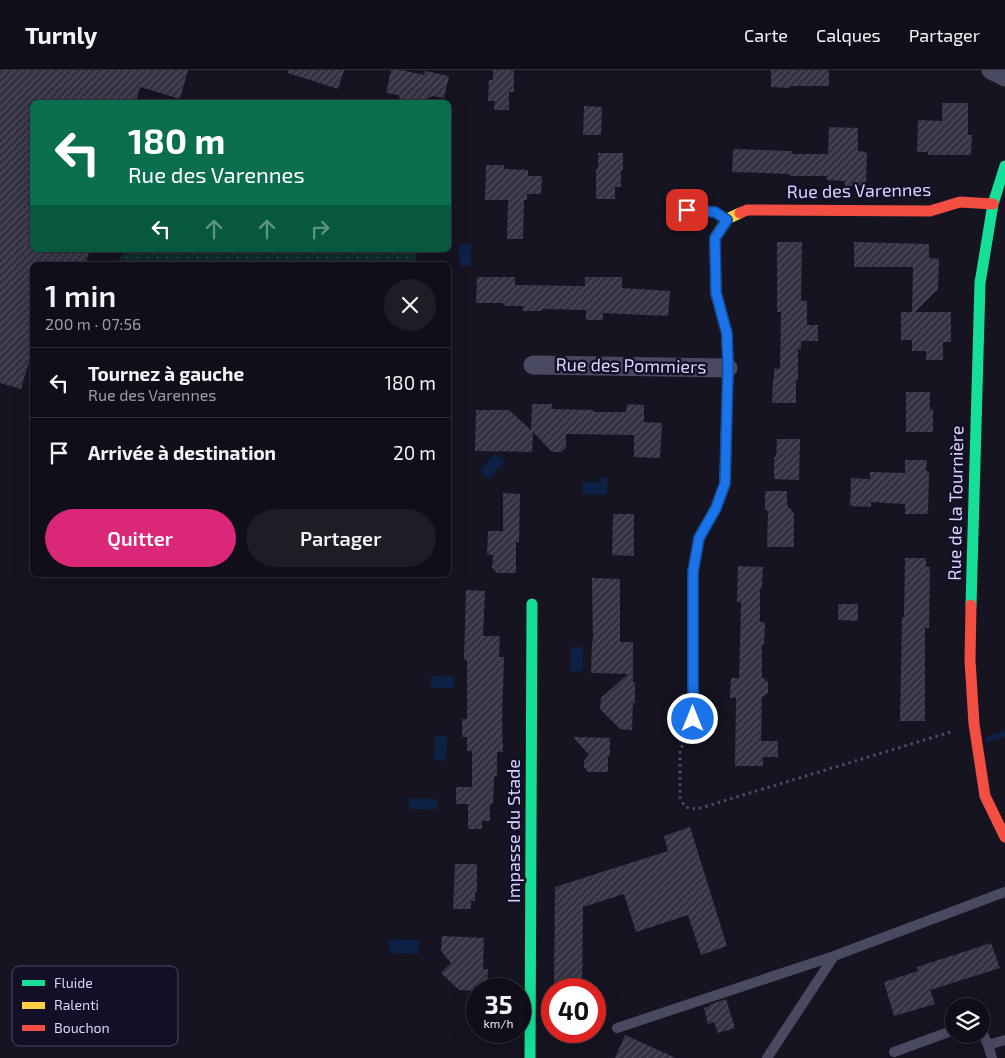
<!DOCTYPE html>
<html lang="fr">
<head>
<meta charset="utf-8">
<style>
  body { margin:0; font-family:"Exo 2",sans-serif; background:#1e1d26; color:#f1f3f6; height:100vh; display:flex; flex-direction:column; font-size:19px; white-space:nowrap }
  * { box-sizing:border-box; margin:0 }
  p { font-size:16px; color:#9c9ca2 }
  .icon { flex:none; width:28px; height:28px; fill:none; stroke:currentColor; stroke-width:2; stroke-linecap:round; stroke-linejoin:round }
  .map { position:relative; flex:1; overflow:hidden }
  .sheet { position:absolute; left:30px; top:192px; width:421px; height:315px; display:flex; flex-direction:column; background:#100f19; border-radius:8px; box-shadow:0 5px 20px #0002,0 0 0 1px #302f38 }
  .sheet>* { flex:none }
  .guide { position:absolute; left:30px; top:30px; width:421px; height:152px; border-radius:8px; box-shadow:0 5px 20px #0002,0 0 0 1px #302f38; background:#0b6e4f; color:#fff; overflow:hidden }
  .tools { position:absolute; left:945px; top:928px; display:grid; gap:10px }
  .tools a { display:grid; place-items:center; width:45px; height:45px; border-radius:50%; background:#100f19; box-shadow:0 5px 20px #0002,0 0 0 1px #302f38; font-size:25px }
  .speed { position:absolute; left:466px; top:908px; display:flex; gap:10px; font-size:25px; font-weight:700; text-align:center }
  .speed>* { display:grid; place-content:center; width:65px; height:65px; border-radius:50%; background:#100f19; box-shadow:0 5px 20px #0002,0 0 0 1px #302f38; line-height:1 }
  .speed small { font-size:12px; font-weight:400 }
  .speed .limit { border:8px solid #d22; background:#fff; color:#111 }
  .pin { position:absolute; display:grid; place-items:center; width:42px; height:42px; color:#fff; margin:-21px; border-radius:10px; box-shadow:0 2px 8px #0006 }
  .me { position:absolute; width:55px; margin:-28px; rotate:0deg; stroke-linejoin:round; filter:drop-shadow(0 0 4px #0008) }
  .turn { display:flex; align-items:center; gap:18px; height:105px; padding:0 15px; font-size:22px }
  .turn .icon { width:65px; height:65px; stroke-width:2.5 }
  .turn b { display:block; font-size:35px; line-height:42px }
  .lanes { display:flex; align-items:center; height:48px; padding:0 15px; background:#0003; justify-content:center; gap:25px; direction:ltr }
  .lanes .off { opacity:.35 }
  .round { display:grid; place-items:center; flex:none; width:52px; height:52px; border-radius:26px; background:#1e1d26 }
  .summary { display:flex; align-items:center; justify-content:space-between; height:85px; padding:0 15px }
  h1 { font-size:30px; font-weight:600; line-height:38px }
  .primary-button { display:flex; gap:10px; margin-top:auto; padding:10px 15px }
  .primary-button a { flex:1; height:58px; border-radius:30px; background:#db2777; color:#fff; font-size:20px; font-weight:600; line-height:58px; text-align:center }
  .primary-button a+a { background:#1e1d26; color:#f1f3f6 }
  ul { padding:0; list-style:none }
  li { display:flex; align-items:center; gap:15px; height:70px; padding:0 15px; border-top:1px solid #302f38 }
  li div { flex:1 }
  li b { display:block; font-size:19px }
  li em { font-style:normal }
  header { display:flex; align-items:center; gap:30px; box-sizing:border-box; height:70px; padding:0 25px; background:#100f19; border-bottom:1px solid #302f38 }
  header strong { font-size:24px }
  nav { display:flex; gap:28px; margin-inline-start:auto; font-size:18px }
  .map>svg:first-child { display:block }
  .green { fill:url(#green-dots) }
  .water { fill:#0d2144 }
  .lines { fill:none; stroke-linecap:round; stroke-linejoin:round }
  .stream { stroke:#0d2144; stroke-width:5.5 }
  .building { fill:url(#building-hatch) }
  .path { stroke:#44505f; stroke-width:3; stroke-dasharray:2.5 4; stroke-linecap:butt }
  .lane { stroke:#4a4962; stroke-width:10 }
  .street { stroke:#4a4962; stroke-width:19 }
  .fast { stroke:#16e098; stroke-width:11 }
  .slow { stroke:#ffcf43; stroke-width:11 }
  .jam { stroke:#f24e42; stroke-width:11 }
  .route-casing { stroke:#114b97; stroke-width:12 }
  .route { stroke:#1a73e8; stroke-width:9 }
  .labels { text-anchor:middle; stroke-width:5; stroke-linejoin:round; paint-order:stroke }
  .street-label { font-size:18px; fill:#d9d4ff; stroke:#130f26 }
  .key { fill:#130f26; stroke:#4e4a67; stroke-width:1 }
  .key-label { font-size:14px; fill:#d9d4ff }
</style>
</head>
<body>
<header>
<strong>Turnly</strong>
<nav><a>Carte</a><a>Calques</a><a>Partager</a></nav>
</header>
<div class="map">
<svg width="1005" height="988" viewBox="0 0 1005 988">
  <defs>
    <pattern id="green-dots" width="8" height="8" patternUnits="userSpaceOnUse" patternTransform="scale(1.25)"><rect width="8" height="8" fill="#132c2d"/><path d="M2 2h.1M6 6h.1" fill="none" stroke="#354a4c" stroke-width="1.8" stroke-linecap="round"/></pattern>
    <pattern id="building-hatch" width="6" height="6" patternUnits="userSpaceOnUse" patternTransform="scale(1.25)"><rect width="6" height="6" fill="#343243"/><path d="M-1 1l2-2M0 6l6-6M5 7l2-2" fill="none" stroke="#514f5f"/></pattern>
  </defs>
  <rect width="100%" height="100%" fill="#161421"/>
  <path class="green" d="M125 180H417L416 195H116Z"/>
  <path class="water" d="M460 174H471V196H459Z
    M495 384 504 392 489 409 480 401Z
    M601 407 608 408 607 425 581 424 582 412H601Z
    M571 577H583L582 601H570Z
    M431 606 454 607V618H431Z
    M435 665 447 666 446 691 434 690Z
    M409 728 437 729V740L409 739Z
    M389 869 419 870V884L389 883Z"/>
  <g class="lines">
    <path class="stream" d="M988 670 1005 663"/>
  </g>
  <path class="building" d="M0 0H188L180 29 140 17 136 32H32V180H90L85 195H32V281L21 319 0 313Z
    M288 0H344L338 19 288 3Z
    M391 0H401L424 5 425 1 449 6 444 28 432 26 422 32H412L401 30 398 25 386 23Z
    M493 0H514V22H509V40H494L495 31H488L489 10H493Z
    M771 0H829V16H791L790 18 771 17Z
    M942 33H968V65H972L971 85H928V82H917L918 50 942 51Z
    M584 36 602 37 601 65H583Z
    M829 57 858 58V81L867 82 866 116H845V111L827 110V106H790V104L732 102 733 79 792 81V84H828Z
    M598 83H623V100H621V117H615V129H596V99H598Z
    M486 95H504V99L528 100V106H542L541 124H527V130H524L523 169H507L508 130H485Z
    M777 172H802L801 231H807V255H818V271H801V279H798V310H796V333H772L773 309H774V298L780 299 781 242H777Z
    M854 172 929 174V188L939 189 938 219 915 242H951V272H943V290H926V281H912V270H901V242H912L913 197H854Z
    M477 207H515V215L585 216V207H622V218L670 221 668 246 603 243V250H586V240L542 239V241H523V236H504L503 233H476Z
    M906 322H930V340L933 339V362H906Z
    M532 334H552V339L594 340V342H626L627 334 644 335V352L662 353 660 388 634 387V365L566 364V378L561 382H552L533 362 532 382 475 381 476 340H509L531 360Z
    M777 369H800L799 410 774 409V387H776Z
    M905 390H927L926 401H929L928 444H905V434L871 432V437L850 436 851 408 870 409V402L905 403Z
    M765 421H787V435L794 443V477H767L768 441 765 440Z
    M503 423 520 424 519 472H516V503H497L492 498 493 485 487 484 488 461H503Z
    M613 444H634V486L612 485Z
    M905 488H926V497H930L929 558H925V651H900L902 547H904Z
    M738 496 763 497 762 518H760V552H765L764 575 762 574V608H763L768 612V623L762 627 761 671H778V687H763V696H735L736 628H730L731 608H739L741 532H737Z
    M592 508 620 509V572H633V612L635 613V633H633L632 660 620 659 600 639 601 628 628 604 591 603 592 571H593Z
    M466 520 485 521 483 566H500L499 587H504L502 650 503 682H497V706H494L493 734H490V751H482V759H468V734H456V717H472V681H467V667H462V649H467V590H464Z
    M838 534H858V551L838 550Z
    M573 667 610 668V686H608V702H588L584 697V691L589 685Z
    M690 757 727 876 701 885 688 845 636 862 624 824 583 837 582 919H554L555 817 668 781 664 766Z
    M455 794H477V822H475V831H471V839H453Z
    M442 866 484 868 483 899H488L487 919H478V921L459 920 441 903 451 893 441 881Z
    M991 873 1000 898 930 920 935 934 894 946 884 912 918 901 917 897Z
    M726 929 735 958 718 963 714 952 708 954 704 938 710 936 709 935Z
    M625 965 676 988H615Z"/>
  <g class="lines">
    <path class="path" d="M685 669 680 681V727L685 737 697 739 954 661"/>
    <path class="lane" d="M687 140 715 142 727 149
      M617 958 834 886
      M981 959 988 975
      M894 982 954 960
      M767 988 834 886 1005 822
      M992 988 988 975 1005 970"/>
    <path class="street" d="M991 0 1005 7
      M533 295 728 298"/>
    <path class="fast" d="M971 535 980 213 993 134 1005 96
      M530 988 532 534"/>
    <path class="slow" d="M722 422 725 413 728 298 727 264 716 223 715 168 727 149 740 143"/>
    <path class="jam" d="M740 143 747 140 930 141 960 132 993 134
      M971 535 970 590 974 654 985 726 1005 767
      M693 649V502L699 468 716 438 722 422"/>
  </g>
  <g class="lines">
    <g class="route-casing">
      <path id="route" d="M687 140 715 142 727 150 715 168 716 223 727 264 728 298 725 413 716 438 699 468 693 502V649"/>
    </g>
    <use href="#route" class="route"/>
  </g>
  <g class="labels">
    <g class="street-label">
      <text transform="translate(859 121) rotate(-1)" y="6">Rue des Varennes</text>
      <text transform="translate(631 296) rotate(1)" y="6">Rue des Pommiers</text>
      <text transform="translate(956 433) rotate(-89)" y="6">Rue de la Tournière</text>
      <text transform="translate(514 761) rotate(-90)" y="6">Impasse du Stade</text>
    </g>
  </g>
  <rect x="12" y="896" width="166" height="80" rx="8" class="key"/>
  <rect x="22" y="910" width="23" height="6" fill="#16e098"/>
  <rect x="22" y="932" width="23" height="7" fill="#ffcf43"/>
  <rect x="22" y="955" width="23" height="6" fill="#f24e42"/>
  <g class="key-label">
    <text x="54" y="918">Fluide</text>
    <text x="54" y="940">Ralenti</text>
    <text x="54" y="963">Bouchon</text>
  </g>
</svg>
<div class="tools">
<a><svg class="icon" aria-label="layers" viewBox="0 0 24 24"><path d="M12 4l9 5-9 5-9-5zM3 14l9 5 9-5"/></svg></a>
</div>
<div class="speed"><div>35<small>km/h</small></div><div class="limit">40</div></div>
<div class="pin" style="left:687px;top:140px;background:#d93025"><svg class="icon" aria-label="arrive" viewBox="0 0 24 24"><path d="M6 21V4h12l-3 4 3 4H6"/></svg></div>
<svg class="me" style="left:693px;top:649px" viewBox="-20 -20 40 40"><circle r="17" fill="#1a73e8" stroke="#fff" stroke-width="3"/><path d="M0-11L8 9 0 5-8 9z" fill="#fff"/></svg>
<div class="guide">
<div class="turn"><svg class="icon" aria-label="left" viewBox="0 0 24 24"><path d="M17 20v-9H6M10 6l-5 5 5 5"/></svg><div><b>180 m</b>Rue des Varennes</div></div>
<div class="lanes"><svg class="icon" aria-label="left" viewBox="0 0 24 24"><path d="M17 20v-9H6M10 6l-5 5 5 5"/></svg><svg class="icon off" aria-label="ahead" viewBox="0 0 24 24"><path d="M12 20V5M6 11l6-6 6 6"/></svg><svg class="icon off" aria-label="ahead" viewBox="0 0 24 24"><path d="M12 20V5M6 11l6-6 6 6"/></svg><svg class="icon off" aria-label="right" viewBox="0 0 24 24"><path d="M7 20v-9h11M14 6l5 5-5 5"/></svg></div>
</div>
<section class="sheet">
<div class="summary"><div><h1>1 min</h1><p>200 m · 07:56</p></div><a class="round"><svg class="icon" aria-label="close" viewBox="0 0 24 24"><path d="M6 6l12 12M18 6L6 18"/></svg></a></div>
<ul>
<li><svg class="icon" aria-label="left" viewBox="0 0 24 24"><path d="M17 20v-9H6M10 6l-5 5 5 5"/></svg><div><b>Tournez à gauche</b><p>Rue des Varennes</p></div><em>180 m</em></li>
<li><svg class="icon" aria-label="arrive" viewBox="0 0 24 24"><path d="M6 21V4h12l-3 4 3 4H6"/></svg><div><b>Arrivée à destination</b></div><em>20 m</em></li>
</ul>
<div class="primary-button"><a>Quitter</a><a>Partager</a></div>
</section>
</div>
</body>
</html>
